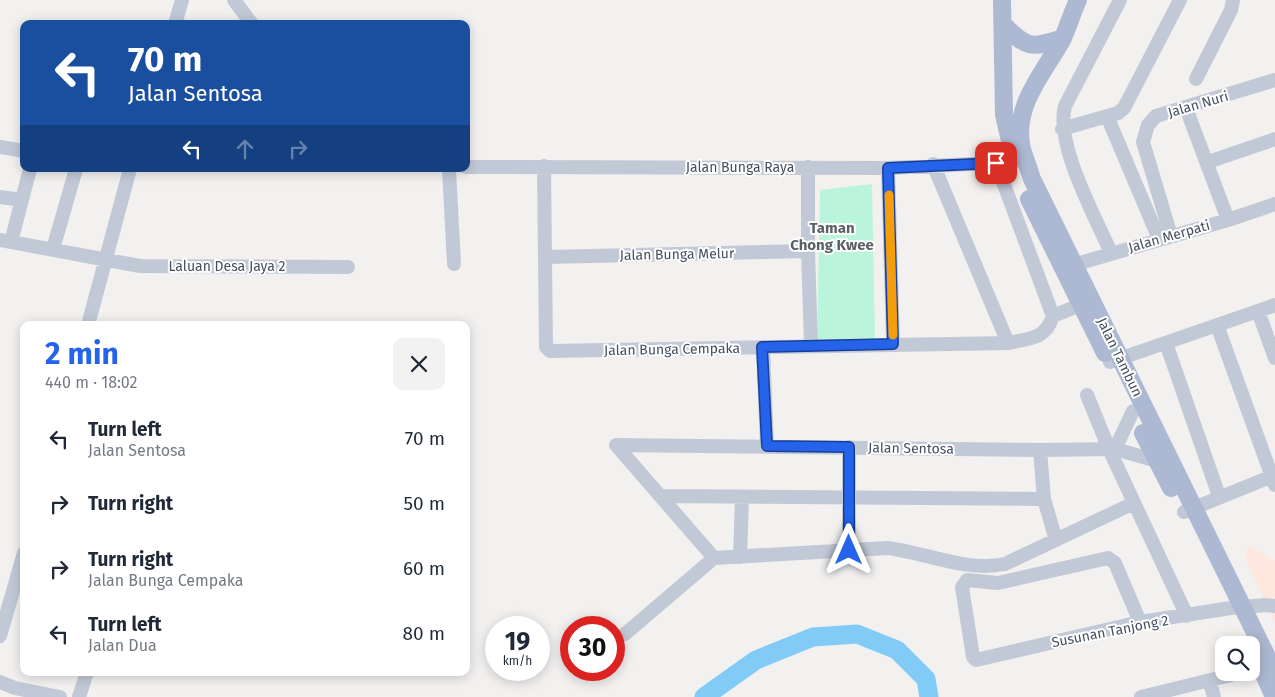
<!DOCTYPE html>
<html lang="en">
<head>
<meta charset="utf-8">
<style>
  body { margin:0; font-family:"Fira Sans",sans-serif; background:#f2f2f3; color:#1f2937; height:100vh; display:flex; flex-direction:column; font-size:19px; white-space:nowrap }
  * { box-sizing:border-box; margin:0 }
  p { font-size:16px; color:#747a83 }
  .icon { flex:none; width:28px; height:28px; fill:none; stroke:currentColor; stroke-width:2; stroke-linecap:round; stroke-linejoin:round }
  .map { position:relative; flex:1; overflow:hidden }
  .sheet { position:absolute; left:20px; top:321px; width:450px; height:355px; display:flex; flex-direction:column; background:#fff; border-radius:10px; box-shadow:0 2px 12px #0003 }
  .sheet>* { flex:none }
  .top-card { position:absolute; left:20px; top:20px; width:450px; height:152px; border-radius:10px; box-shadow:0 2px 12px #0003; background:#1a4fa0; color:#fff; overflow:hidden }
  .fabs { position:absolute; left:1215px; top:636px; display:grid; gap:10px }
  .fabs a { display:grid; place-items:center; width:45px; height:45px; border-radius:10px; background:#fff; box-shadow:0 2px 12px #0003; font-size:25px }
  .speed { position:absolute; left:485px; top:616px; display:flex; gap:10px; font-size:25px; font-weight:700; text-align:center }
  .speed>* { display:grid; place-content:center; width:65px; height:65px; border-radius:50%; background:#fff; box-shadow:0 2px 12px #0003; line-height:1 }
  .speed small { font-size:12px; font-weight:400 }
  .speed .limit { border:8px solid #d22; background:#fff; color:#111 }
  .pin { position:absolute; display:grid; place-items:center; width:42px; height:42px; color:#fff; margin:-21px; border-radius:10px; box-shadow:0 2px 8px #0006 }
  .me { position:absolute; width:55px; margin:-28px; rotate:0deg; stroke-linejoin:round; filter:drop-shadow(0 0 4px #0008) }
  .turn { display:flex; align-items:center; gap:18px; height:105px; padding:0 25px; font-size:22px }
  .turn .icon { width:65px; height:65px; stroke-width:2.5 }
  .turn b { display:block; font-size:35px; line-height:42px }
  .lanes { display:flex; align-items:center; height:48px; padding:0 25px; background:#0003; justify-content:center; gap:25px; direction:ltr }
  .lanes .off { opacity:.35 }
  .round { display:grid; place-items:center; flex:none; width:52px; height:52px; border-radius:10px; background:#f2f2f3 }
  .headline { display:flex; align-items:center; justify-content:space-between; height:85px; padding:0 25px }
  h1 { font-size:30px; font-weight:700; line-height:38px; color:#2563eb }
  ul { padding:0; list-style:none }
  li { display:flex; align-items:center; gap:15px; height:65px; padding:0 25px }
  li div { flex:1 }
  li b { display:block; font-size:19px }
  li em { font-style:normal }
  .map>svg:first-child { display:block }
  .medical { fill:#fee7df }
  .green { fill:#baf5db }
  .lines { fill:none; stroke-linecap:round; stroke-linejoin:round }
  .river { stroke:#82cbf6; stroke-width:19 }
  .minor { stroke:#c2c9d6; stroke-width:14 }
  .major { stroke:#adb9d2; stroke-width:18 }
  .route-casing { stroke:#184099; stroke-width:12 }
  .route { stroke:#2563eb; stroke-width:9 }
  .slow { stroke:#f59e0b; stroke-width:9 }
  .labels { text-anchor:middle; stroke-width:4; stroke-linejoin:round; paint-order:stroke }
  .street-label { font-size:14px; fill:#464f60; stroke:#fff }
  .neighbourhood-label { font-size:15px; font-weight:bold; fill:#5c5f66; stroke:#fff }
</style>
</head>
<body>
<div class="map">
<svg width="1275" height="697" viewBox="0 0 1275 697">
  <rect width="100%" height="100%" fill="#f3f0f0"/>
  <path class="medical" d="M1249 545 1275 561V622L1245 558Z"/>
  <path class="green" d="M872 184 875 339 817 340 820 190Z"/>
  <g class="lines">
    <path class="river" d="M704 697 756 660 813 637 857 634 897 650 926 679 929 697"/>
    <path class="minor" d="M234 0 252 24
      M175 24 182 0
      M1196 79 1231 10 1233 0
      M1186 108 1228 220
      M1107 116 1159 239
      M1062 129 1118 113 1124 108 1180 0
      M0 147 24 151
      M1208 162 1275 139
      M996 163 1053 316 1090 301
      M933 164 1008 343
      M544 166 546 347 550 351 1008 343C1030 338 1045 340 1053 316
      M466 167 888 168 1014 162
      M808 167V251L811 345
      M888 168 893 344
      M449 169 454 264
      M0 197 22 200
      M1171 236 1143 142 1148 125 1156 116 1275 80
      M0 240 140 266 348 267
      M11 242 30 169
      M53 249 76 169
      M1111 253C1095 216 1055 145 1065 106L1120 0
      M547 257 808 251
      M1066 267 1228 220 1275 204
      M1258 311 1275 358
      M88 325 130 169
      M1217 325 1275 485
      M1166 343 1219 496
      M763 347 767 446
      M1110 362 1275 305
      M1087 395 1109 449 1187 616
      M1115 449 1133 411
      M1040 450 1044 499 1056 540
      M660 496 1044 499
      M1184 512 1275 475
      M849 550V447
      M740 557 742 497
      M714 558 616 445 1040 450 1115 449 1157 461
      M1140 622 1115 563 1108 558 998 583 967 580 962 587 973 657 976 660 1140 622 1231 608 1265 605 1275 606
      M625 634 714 558 888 548C927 553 966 572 1005 564L1134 503
      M0 636 24 553
      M0 682 15 688 60 697
      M1210 682 1214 697
      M79 697 87 672
      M1141 697 1243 672"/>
    <path class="major" d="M1002 0 1004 115 1014 158
      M1078 0C1072 13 1068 27 1062 40 1043 74 1012 107 1022 149 1025 159 1029 169 1032 179L1275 673
      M1003 24C1026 48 1031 49 1063 38
      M1029 199 1105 353
      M1143 433 1171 488
      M1258 661 1274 697"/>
  </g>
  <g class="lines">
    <g class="route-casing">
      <path id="route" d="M849 550V447L767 446 762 347 893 344 888 168 996 163"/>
    </g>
    <use href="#route" class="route"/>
    <path class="slow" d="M889 195 893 335"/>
  </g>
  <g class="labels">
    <g class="street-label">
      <text transform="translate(1198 104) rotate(-16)" y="5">Jalan Nuri</text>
      <text x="740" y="172">Jalan Bunga Raya</text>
      <text transform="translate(1169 236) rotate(-16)" y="5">Jalan Merpati</text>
      <text transform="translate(677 254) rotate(-1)" y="5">Jalan Bunga Melur</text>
      <text x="227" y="271">Laluan Desa Jaya 2</text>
      <text transform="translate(672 349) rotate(-1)" y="5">Jalan Bunga Cempaka</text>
      <text transform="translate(1120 357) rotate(64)" y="5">Jalan Tambun</text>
      <text transform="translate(911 448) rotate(1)" y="5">Jalan Sentosa</text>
      <text transform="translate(1110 631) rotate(-11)" y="5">Susunan Tanjong 2</text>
    </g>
    <g class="neighbourhood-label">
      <text x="832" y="233">Taman<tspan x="832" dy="17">Chong Kwee</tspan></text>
    </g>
  </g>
</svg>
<div class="fabs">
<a><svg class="icon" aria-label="search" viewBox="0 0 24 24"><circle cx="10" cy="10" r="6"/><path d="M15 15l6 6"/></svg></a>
</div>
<div class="speed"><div>19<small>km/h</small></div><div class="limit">30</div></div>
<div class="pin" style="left:996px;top:163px;background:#d93025"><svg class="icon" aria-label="arrive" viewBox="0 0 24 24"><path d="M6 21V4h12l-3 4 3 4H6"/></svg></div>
<svg class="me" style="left:849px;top:550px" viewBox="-20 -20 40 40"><path d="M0-17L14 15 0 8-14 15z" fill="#2563eb" stroke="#fff" stroke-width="4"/></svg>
<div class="top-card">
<div class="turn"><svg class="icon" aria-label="left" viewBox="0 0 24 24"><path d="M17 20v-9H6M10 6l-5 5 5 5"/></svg><div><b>70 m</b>Jalan Sentosa</div></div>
<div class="lanes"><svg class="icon" aria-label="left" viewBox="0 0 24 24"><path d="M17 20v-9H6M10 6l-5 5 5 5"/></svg><svg class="icon off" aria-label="ahead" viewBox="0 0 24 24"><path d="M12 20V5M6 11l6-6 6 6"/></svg><svg class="icon off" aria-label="right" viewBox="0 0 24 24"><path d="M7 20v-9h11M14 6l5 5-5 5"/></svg></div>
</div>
<section class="sheet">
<div class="headline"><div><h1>2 min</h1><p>440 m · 18:02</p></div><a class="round"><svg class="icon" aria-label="close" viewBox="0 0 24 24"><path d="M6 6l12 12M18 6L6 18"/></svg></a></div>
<ul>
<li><svg class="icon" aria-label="left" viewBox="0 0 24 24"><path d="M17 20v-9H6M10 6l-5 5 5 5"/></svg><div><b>Turn left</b><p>Jalan Sentosa</p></div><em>70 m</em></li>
<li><svg class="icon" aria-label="right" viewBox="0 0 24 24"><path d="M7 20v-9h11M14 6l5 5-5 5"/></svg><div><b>Turn right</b></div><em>50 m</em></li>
<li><svg class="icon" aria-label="right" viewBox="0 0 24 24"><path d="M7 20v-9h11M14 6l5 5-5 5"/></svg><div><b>Turn right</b><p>Jalan Bunga Cempaka</p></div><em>60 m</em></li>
<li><svg class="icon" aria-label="left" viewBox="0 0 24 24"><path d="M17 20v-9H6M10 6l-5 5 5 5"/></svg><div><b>Turn left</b><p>Jalan Dua</p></div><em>80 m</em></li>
</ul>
</section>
</div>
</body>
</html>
